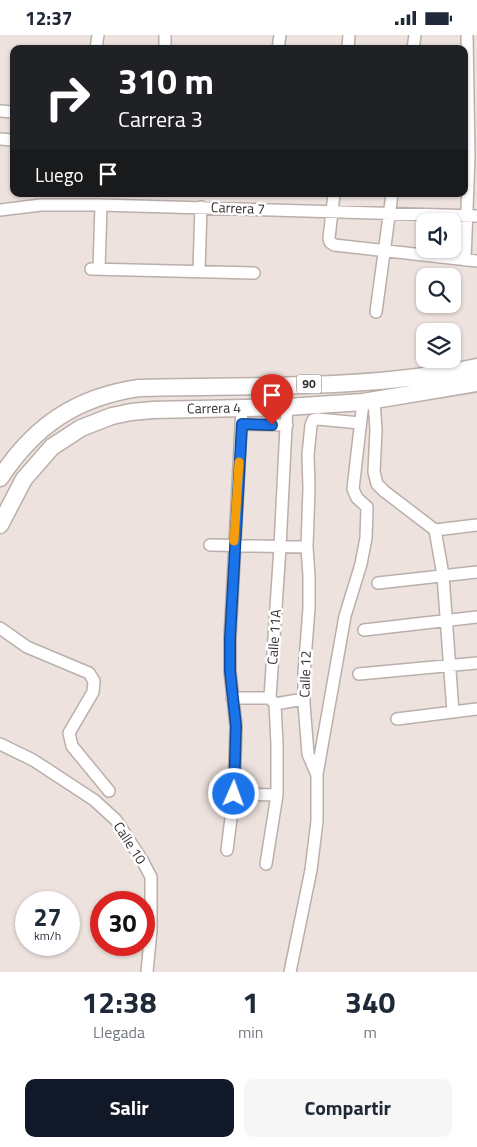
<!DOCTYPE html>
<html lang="es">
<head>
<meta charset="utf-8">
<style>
  body { margin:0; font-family:"Titillium Web",sans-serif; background:#f6f6f7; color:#1f2937; height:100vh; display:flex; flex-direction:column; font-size:19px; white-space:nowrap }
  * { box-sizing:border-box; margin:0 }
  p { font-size:16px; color:#747a83 }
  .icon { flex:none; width:28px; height:28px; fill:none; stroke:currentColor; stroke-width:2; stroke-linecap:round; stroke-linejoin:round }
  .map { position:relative; height:937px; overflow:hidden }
  .drawer { display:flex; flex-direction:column; background:#fff; flex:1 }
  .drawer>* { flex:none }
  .hud { position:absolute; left:10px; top:10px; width:458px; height:152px; border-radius:10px; box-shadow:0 1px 4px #0004; background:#202124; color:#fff; overflow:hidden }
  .buttons { position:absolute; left:416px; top:178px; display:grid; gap:10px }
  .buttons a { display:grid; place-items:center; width:45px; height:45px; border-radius:10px; background:#fff; box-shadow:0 1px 4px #0004; font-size:25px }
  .speed { position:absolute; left:15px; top:856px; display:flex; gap:10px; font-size:25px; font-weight:700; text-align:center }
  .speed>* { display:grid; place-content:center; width:65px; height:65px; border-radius:50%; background:#fff; box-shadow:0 1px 4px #0004; line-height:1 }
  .speed small { font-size:12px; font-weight:400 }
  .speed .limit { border:8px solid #d22; background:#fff; color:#111 }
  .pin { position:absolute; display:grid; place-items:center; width:42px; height:42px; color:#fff; margin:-51px -21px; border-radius:50% 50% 50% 0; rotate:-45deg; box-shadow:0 0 5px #0007 }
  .pin .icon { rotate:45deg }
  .me { position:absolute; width:55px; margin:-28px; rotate:2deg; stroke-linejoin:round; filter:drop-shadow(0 0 4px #0008) }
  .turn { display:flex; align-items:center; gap:18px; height:105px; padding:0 25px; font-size:22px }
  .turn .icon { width:65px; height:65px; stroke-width:2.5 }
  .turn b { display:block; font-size:35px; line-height:42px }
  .then { display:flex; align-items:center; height:48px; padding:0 25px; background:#0003; gap:10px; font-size:19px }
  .eta { display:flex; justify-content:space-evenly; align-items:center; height:85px; text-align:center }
  .eta b { font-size:30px; font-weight:700; line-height:35px }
  .cta { display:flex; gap:10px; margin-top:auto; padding:10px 25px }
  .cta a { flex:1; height:58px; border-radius:10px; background:#111827; color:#fff; font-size:20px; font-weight:700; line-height:58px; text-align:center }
  .cta a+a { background:#f6f6f7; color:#1f2937 }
  .status { display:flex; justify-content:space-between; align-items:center; height:35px; padding:0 25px; background:#fff; direction:ltr }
  .status svg { height:14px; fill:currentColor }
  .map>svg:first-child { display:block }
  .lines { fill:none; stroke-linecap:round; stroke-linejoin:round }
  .minor-casing { stroke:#baafaa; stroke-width:14 }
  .highway-casing { stroke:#baafaa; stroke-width:19 }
  .minor { stroke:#fff; stroke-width:11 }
  .highway { stroke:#fff; stroke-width:16 }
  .route-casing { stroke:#114b97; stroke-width:12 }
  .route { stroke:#1a73e8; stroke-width:9 }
  .slow { stroke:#f59e0b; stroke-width:9 }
  .labels { text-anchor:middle; stroke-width:5; stroke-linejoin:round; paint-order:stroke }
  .shield { fill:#fff; stroke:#726e6d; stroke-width:1 }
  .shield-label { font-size:12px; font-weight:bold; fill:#35302e }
  .street-label { font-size:14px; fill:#35302e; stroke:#fff }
</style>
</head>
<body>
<div class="status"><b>12:37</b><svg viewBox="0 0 49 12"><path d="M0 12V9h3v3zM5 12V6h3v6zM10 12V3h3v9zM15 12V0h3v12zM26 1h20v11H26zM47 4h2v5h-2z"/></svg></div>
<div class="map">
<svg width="477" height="937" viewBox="0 0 477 937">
  <rect width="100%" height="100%" fill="#ede2dd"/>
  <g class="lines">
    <g class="minor-casing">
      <path id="minor" d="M96 14 98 0
        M165 14V0
        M278 14 280 0
        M348 14 349 0
        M413 14 415 0
        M0 76 14 77
        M0 104 14 105
        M334 159 329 203 330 207 334 210 477 226
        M0 175 41 170H101L477 181
        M465 225 469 122 467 0
        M91 234 254 238
        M99 234 101 170
        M199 235 201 172
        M376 277 392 159
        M374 366 376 395 374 437 377 449 384 456 435 495 443 540 453 677
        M242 389 287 390
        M435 495 477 490
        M210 510 307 512
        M378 548 477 537
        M0 593 27 612 89 638 94 646 93 657 69 698 72 711 109 756
        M364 595 477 582
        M359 639 477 628
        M232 663H270
        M275 669 304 664
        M397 684 477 674
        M0 709 33 725 94 765 116 785 142 825 151 842V895L147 937
        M317 739 345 581 361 529 366 503 367 472 357 463 353 454 363 367
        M234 759 277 760
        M227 815 234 759 236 691 230 636V603L242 373
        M266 829 277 760V709L275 669 270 663 280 512 287 372
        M290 937 311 835 317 786V740L308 719 304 669V638L309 573V541L307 512 309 453 308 420 311 390 313 385 318 384 360 388"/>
    </g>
    <g class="highway-casing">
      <path id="highway" d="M0 443C35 390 77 362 139 353 251 350 367 355 477 332
        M0 490 24 444 52 412 81 393 112 381 131 377 153 375 287 372 363 367 477 348"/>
    </g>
    <use href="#minor" class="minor"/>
    <use href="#highway" class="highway"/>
  </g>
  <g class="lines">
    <g class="route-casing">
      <path id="route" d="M234 759 236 691 230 636V603L242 389 272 390"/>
    </g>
    <use href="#route" class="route"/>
    <path class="slow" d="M234 506 239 427"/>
  </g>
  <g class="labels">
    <rect class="shield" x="296.5" y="339.5" width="25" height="19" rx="4"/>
    <g class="shield-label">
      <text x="309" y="353">90</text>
    </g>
    <g class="street-label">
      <text transform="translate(238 173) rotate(2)" y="5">Carrera 7</text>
      <text transform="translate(214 373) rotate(-1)" y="5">Carrera 4</text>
      <text transform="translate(274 602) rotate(-86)" y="5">Calle 11A</text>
      <text transform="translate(305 639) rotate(-88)" y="5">Calle 12</text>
      <text transform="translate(130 808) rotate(57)" y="5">Calle 10</text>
    </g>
  </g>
</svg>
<div class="buttons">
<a><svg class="icon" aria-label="sound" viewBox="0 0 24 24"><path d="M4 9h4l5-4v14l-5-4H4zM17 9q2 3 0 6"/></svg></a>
<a><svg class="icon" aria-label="search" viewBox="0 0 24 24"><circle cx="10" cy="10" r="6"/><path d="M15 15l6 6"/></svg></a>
<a><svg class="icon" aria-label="layers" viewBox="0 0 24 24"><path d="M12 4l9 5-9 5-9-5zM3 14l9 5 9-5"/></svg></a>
</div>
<div class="speed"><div>27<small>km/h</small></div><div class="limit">30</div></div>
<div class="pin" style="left:272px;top:390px;background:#d93025"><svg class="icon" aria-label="arrive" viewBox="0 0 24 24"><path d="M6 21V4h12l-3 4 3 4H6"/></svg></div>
<svg class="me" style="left:234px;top:759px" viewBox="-20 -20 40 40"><circle r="17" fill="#1a73e8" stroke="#fff" stroke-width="3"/><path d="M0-11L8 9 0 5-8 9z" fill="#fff"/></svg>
<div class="hud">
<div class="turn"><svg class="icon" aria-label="right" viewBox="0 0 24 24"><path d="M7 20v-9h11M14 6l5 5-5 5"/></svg><div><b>310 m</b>Carrera 3</div></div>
<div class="then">Luego<svg class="icon" aria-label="arrive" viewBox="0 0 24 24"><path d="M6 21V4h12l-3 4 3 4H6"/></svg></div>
</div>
</div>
<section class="drawer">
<div class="eta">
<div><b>12:38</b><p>Llegada</p></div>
<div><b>1</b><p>min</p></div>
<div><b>340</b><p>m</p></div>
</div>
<div class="cta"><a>Salir</a><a>Compartir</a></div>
</section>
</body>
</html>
